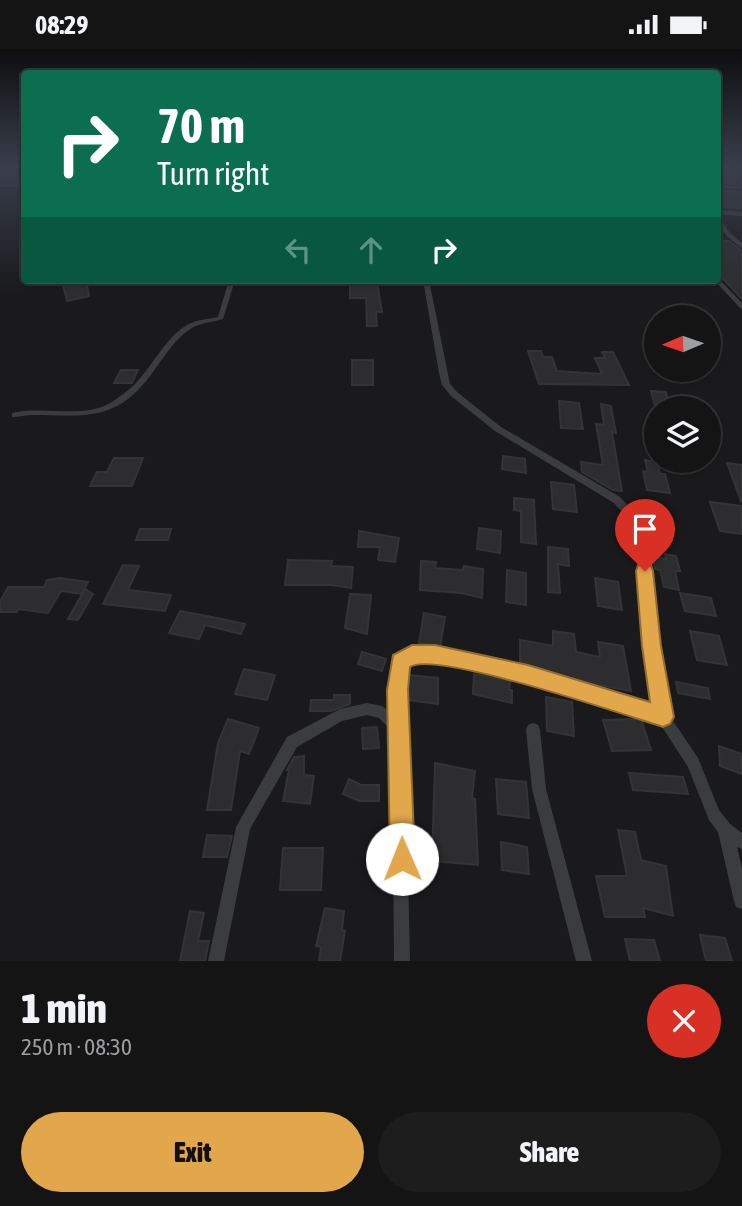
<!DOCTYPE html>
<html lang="en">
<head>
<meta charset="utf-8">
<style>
  body { margin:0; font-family:"Asap Condensed",sans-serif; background:#1d1d1e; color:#f1f3f6; height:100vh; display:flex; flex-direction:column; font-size:26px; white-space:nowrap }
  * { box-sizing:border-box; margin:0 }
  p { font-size:23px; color:#9d9ea0 }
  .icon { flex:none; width:38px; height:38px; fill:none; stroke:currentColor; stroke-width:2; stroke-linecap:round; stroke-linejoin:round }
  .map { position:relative; height:912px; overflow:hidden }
  .drawer { display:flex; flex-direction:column; background:#141415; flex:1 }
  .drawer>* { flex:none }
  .guide { position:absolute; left:21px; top:21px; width:700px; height:214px; border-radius:7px; box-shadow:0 2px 5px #0004,0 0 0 2px #333334; background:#0b6e4f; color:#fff; overflow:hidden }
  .needle { width:46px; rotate:268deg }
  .fabs { position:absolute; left:644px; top:256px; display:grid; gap:14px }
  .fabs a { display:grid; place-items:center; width:77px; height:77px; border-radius:50%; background:#141415; box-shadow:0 2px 5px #0004,0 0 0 2px #333334; font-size:35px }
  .pin { position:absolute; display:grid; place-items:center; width:60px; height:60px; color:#fff; margin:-72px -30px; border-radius:50% 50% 50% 0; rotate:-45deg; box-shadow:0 0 7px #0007 }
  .pin .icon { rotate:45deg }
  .me { position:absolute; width:77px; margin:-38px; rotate:359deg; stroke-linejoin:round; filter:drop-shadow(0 0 5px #0008) }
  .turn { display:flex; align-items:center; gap:24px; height:147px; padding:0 21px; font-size:32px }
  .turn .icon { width:91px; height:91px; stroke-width:2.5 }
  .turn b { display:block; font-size:49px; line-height:60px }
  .lanes { display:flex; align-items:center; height:66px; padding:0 21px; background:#0003; justify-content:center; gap:35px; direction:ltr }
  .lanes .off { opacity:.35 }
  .round { display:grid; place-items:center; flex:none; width:74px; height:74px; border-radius:37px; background:#1d1d1e }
  .head { display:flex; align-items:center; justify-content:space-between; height:119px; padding:0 21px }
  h1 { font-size:42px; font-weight:800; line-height:52px }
  .action { display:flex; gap:14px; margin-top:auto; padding:14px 21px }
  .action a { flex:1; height:80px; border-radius:42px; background:#e2a74b; color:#111; font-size:28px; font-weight:800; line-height:80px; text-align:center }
  .action a+a { background:#1d1d1e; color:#f1f3f6 }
  .status { display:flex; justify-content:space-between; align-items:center; height:49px; padding:0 35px; background:#141415; direction:ltr }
  .status svg { height:19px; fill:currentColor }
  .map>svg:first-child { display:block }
  .building { fill:#2d2d2f; stroke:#343437; stroke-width:2 }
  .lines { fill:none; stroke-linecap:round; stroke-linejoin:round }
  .minor { fill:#3b3c40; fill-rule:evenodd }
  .route { fill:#e2a74b; stroke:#936d31; stroke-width:2 }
</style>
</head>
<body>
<div class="status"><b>08:29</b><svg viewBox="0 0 49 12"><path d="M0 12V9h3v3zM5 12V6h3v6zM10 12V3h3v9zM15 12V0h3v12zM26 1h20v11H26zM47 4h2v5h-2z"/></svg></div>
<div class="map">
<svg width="742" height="912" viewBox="0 0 742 912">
  <rect width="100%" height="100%" fill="#1a1a1c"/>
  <path class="building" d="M0 117H24V137H0Z
    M718 118 733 122 742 135 718 134Z
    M718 141 742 143V159L718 158Z
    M718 192H729L742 202V250L718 224Z
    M86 231 89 247 67 252 62 232Z
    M350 231 377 233 382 263H376L377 277H367L366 249H350Z
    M528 302H541L543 308H552L557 322 602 325 595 309H605L602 303H613L629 336 539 335Z
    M352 311H373V336H352Z
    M121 321H138L132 334H114Z
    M651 342 666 343 670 359 655 357Z
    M559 352 579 354 583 380 561 379Z
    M601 355 611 357 616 384 612 383 622 442 613 441 582 423 581 413 603 416 596 375 604 376Z
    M503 407 525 410 526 424 502 420Z
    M114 409H143L132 437H90L97 423H107Z
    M645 411 657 413 660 425H665L670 444 647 441 643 422 648 423Z
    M727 414 742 416V451L741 452Z
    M551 433 574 436 577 463 553 460Z
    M514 449 534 451 536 495 521 493V462L514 461Z
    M710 453 742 457V485L720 482Z
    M479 479 501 482 500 504 477 500Z
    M140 480H171L168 491H136Z
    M359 482 399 489 395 513 378 511 380 498H358Z
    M548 498 568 500 569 517 558 515 560 544 548 543Z
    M665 505 676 507 680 522H675L679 541 664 538 660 521 655 520 653 508 666 510Z
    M288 511 332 512 331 517 353 518 351 539 332 536H285Z
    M421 512 436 513 435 519 463 521 464 517 483 520 482 549 461 544 420 541Z
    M123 516 139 517 128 541 171 546 165 562 103 555Z
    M507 521 526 524V556L506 553Z
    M60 529 88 533 82 545 61 542 48 564 18 560 17 563H0V553L8 538H44L47 531Z
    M595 529 618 533 622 561 598 557Z
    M85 540 93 545 78 571 68 570Z
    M680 544 711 549 716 567 685 562Z
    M350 545 371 546 367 585 345 579Z
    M180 562 217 569 245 575 241 585 205 576 199 590 169 584Z
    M424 564 445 568 440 598 419 594Z
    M553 582 574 585 576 603 600 608 598 593 623 597 631 642 588 634 520 615V591L553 597Z
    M690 582 719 587 727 616 697 611Z
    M362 603 386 610 382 622 358 615Z
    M244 620 275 626 267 651 235 645Z
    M474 625 510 632 509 641H512V654L473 645Z
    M408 626 438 629V655L407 651Z
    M676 633 708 639 710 650 678 644Z
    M334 646H350V655L331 662H310L311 651H334Z
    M546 648 572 653 574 687 547 682Z
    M228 670 259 679 249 705 240 702 231 761H207L218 694Z
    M641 670 651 701 612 702 603 671Z
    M377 678 379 699 363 700 362 679Z
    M719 697 742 705V725L720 717Z
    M304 707V726L314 727 310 755 283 752 289 721H287L294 708Z
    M435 714 475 722 472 749 475 750 478 816 432 812Z
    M629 724 683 728 688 745 633 741Z
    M349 730 361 736H379V752H359L343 745Z
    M496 730 526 733 529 769 498 765Z
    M618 781 635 783 641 811 666 817 673 867 643 859 645 868H605L596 827H627Z
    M207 786 232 787 227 808H203Z
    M501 793 527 798 529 825 502 821Z
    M283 799H323L321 841H280Z
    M325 859 344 862 342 881 345 882 340 912H319L321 898 316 897Z
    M190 862 204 864 198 892H209L205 912H180Z
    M700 886 725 889 732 912H706Z
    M625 890 654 891 660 912H630Z"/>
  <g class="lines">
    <path class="minor" d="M726 117H731L742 121V123Z
      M718 136 742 138V140L718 138Z
      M718 161 742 163V167L718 165Z
      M718 168 730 184 742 194V199C732 192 718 181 718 168Z
      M718 229 742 254V260L740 259 715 232 714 231H718Z
      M229 231H235L223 270C214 273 200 274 192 279 169 293 158 321 139 340 108 373 74 366 33 366 26 366 19 368 12 368V364C44 356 83 371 112 353 119 348 128 342 134 336 153 317 164 290 187 276 195 271 208 270 218 268Z
      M423 231H429L450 335 457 343 501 378 620 448 631 460 644 482 657 597 669 666 698 709 719 761 730 775 742 784V800L737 798 742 819V860L736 858 734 852 718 783 709 771 688 718 659 673 571 645 491 622 455 615 426 611 409 614 406 616 404 641 405 677 407 681 405 684 410 912H394L392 682 379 669 367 666 342 672 297 698 250 780 224 912H208L236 778 287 688 340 660 367 654 382 657 392 664 394 613C397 608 400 604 405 602 427 596 453 603 474 607 536 620 596 639 655 659L645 597 634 482 625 466 614 454 495 382 451 347 442 336 439 324Z
      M533 674 538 676 540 681 546 740 592 912H576L532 740 526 681 528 676Z"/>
  </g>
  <linearGradient id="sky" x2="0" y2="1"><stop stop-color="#0e0e0f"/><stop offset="0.48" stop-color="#383e4b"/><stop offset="1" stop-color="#383e4b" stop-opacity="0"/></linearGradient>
  <rect width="742" height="244" fill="url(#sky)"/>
  <path class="route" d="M645 514 651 516 653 522 661 597 674 668 670 675 663 678C625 666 435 601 410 618L408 641 415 810 411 819 402 823 393 819 390 810 387 641 393 606 412 596H435L528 616 650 653 642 597 636 522 638 516Z"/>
</svg>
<div class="fabs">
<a><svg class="needle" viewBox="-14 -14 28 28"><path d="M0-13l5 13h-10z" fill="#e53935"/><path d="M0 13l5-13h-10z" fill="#9d9ea0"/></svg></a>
<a><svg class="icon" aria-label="layers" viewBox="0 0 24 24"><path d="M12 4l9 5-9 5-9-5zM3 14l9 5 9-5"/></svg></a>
</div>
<div class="pin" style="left:645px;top:522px;background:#d93025"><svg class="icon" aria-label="arrive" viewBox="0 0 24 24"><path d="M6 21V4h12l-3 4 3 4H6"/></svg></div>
<svg class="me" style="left:402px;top:810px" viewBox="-20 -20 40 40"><circle r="19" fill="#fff"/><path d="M0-13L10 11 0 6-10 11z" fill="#e2a74b"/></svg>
<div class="guide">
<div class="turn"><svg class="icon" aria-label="right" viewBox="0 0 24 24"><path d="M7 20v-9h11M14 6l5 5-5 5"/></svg><div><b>70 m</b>Turn right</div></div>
<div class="lanes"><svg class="icon off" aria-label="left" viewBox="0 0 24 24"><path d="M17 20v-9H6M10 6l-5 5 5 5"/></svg><svg class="icon off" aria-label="ahead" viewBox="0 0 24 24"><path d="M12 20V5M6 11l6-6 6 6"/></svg><svg class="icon" aria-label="right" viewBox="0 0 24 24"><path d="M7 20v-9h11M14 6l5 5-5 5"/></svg></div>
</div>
</div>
<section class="drawer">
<div class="head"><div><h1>1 min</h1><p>250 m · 08:30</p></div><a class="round" style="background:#d93025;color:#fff"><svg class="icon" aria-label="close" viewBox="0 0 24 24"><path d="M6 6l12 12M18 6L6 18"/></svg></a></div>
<div class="action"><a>Exit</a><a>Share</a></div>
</section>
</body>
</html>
